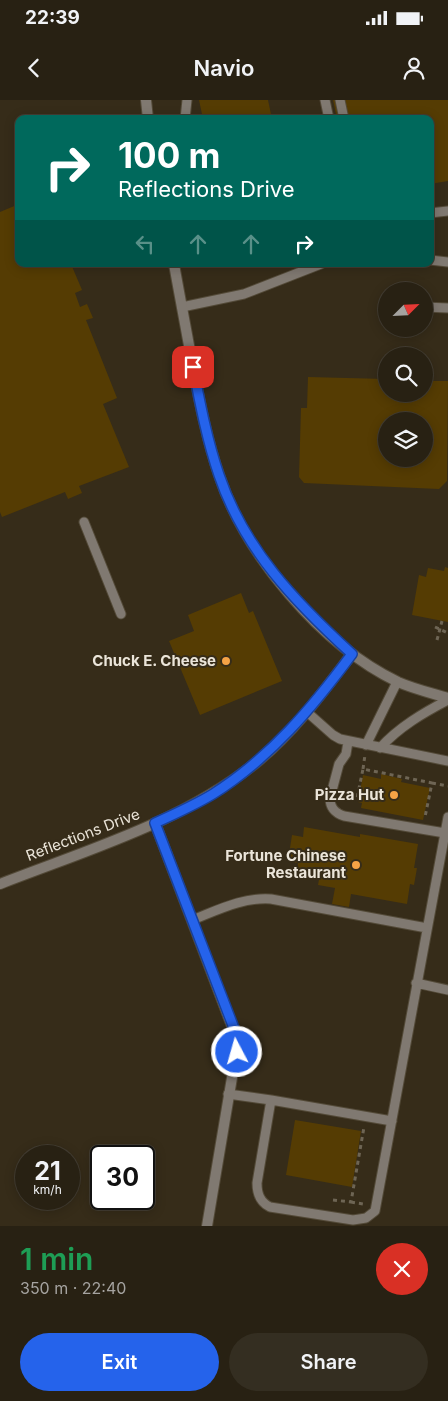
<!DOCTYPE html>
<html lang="en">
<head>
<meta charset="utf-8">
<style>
  body { margin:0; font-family:Inter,sans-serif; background:#342e21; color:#f1f3f6; height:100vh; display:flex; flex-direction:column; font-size:19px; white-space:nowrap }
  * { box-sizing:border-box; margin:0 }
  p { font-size:16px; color:#a5a3a0 }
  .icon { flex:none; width:28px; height:28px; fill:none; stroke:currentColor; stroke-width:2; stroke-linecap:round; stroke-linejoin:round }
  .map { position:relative; height:1126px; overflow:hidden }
  .sheet { display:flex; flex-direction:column; background:#282113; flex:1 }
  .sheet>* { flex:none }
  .guide { position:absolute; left:15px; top:15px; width:419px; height:152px; border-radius:10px; box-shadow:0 2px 12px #0003,0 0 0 1px #443e33; background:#00695c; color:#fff; overflow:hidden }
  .needle { width:32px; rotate:66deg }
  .controls { position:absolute; left:378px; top:182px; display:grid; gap:10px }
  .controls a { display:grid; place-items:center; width:55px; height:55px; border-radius:50%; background:#282113; box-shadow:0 2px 12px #0003,0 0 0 1px #443e33; font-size:25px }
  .speed { position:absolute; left:15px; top:1045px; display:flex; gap:10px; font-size:25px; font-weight:700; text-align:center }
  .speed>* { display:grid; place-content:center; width:65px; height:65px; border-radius:50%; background:#282113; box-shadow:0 2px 12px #0003,0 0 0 1px #443e33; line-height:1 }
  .speed small { font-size:12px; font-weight:400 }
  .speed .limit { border:2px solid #111; border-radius:8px; background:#fff; color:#111 }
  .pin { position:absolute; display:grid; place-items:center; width:42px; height:42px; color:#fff; margin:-21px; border-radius:10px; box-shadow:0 2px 8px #0006 }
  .me { position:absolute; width:55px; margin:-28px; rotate:354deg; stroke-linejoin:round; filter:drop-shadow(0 0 4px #0008) }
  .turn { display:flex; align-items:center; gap:18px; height:105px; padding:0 20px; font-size:22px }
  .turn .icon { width:65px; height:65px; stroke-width:2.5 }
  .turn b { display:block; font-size:35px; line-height:42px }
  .lanes { display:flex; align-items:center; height:48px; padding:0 20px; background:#0003; justify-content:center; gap:25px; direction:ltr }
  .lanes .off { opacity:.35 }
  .round { display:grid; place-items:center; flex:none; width:52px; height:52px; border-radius:26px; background:#342e21 }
  .overview { display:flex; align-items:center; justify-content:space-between; height:85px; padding:0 20px }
  h1 { font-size:30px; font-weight:600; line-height:38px; color:#1e9e55 }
  .action { display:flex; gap:10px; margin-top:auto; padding:10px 20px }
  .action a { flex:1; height:58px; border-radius:30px; background:#2563eb; color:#fff; font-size:20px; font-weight:600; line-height:58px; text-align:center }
  .action a+a { background:#342e21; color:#f1f3f6 }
  .status { display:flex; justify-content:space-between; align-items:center; height:35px; padding:0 25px; background:#282113; direction:ltr }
  .status svg { height:14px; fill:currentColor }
  header { display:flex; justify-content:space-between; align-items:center; height:65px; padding:0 20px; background:#282113; font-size:22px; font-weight:600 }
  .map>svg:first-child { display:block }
  .building { fill:#553c03; fill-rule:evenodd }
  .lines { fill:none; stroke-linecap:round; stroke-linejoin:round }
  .service-casing { stroke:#534a38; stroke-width:11 }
  .minor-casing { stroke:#534a38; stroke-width:12 }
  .tertiary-casing { stroke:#534a38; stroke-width:12 }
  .path { stroke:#6e6554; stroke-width:3; stroke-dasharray:4 4; stroke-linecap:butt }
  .service { stroke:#807971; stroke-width:9 }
  .minor { stroke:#807971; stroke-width:10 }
  .tertiary { stroke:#807971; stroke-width:10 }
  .route-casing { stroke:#184099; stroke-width:12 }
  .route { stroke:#2563eb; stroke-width:9 }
  .poi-dot { fill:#f5a346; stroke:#362c19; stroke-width:2 }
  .labels { text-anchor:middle; stroke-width:4; stroke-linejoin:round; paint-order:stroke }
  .poi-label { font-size:15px; font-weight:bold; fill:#ebe5d9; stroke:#362c19; text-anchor:end }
  .street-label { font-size:15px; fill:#ebe5d9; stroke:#362c19 }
</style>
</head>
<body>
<div class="status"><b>22:39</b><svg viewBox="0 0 49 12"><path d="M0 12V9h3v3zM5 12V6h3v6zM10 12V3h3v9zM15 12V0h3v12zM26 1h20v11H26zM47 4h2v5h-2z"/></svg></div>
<header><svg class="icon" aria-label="back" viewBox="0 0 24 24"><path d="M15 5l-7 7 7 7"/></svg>Navio<svg class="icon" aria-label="person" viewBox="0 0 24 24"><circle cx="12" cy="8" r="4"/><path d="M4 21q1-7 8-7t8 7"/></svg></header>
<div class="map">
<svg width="448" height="1126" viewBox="0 0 448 1126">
  <rect width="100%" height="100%" fill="#362c19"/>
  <path class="building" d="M199 0H268L272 19H203Z
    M333 0H448V81L430 84V19H337Z
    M19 104V164H71L82 190 75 193 80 207 87 204 93 218 86 220 117 298 103 304 129 367 79 386 82 393 68 399 65 392 2 417 0 412V112Z
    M308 277 386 279V294H424V281H448L447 381 439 389 304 383 299 377 301 308H307ZM386 321H424V359H386Z
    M445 467 448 468V522L412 515 419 475 426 477 428 468 444 471Z
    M241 493 249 513 253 511 282 581 200 615 169 541 194 531 188 515Z
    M381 674 402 679 401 682 430 688 423 720 361 708 362 703 358 702 363 675 381 679Z
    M304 727 360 737V734L418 744 414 768H417L414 785 410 784 407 804 351 794 349 807 332 804 335 788 318 785 320 774 297 770 298 763 288 761 292 735 303 737Z
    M295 1020 361 1031 352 1087 286 1075Z"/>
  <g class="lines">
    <g class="service-casing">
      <path id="service" d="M325 0 329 19
        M340 0 344 19
        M185 19 187 0
        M430 113 448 111
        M430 160 448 162
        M182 207 244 194 321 164
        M424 207 448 208
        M84 422 121 514
        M307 612 333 635 340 639 448 661
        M348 642 346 654 339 664 330 698C330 708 335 713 344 716L445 733
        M366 645 397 582
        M380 648C399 627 423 613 448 600
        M192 820C218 810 243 797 271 799L427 828
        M416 883 448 890
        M228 994 271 1000 257 1083C257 1094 260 1102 270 1107L353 1120 366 1118 375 1111 448 717
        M271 1000 392 1021"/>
    </g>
    <g class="minor-casing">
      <path id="minor" d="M155 723 238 942 207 1126
        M0 784C87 750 183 722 257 662 294 632 323 592 352 554"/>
    </g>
    <g class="tertiary-casing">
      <path id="tertiary" d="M146 0 148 19
        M174 164C180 198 187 233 193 268 200 304 207 340 219 375 245 454 321 545 398 582 414 589 431 593 448 598"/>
    </g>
    <path class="path" d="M435 527 448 533
      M437 540 442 521
      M363 669 365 655
      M432 683 448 686
      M342 695 357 698 363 669 432 683 425 717
      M333 1100 351 1102 364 1027
      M351 1102 363 1104"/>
    <use href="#service" class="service"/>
    <use href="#minor" class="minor"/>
    <use href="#tertiary" class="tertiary"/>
  </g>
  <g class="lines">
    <g class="route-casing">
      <path id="route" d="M193 267C200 303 207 340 219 375 244 449 295 502 352 554 312 608 270 658 213 694 195 705 175 714 155 723L237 936 238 942 237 952"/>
    </g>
    <use href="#route" class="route"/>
  </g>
  <g class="poi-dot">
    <circle cx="226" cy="561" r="5"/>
    <circle cx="394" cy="695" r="5"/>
    <circle cx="356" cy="765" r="5"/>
  </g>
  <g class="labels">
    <g class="poi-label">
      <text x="216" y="566">Chuck E. Cheese</text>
      <text x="384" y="700">Pizza Hut</text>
      <text x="346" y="761">Fortune Chinese<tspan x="346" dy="17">Restaurant</tspan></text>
    </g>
    <g class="street-label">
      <text transform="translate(83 735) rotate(-21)" y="5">Reflections Drive</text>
    </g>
  </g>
</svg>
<div class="controls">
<a><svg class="needle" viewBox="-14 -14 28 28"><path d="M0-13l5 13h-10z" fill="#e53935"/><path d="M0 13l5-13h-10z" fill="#a5a3a0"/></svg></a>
<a><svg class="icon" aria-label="search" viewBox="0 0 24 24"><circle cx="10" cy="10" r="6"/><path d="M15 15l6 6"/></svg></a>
<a><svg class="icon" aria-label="layers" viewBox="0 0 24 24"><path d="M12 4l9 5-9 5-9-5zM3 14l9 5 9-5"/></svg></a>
</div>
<div class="speed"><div>21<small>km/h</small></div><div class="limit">30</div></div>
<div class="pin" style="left:193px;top:267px;background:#d93025"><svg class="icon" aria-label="arrive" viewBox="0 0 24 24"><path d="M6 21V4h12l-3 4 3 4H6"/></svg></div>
<svg class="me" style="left:237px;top:952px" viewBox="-20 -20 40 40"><circle r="17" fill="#2563eb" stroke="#fff" stroke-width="3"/><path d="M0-11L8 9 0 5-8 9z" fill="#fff"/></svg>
<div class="guide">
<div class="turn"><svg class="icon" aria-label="right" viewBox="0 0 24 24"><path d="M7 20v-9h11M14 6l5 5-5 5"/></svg><div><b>100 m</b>Reflections Drive</div></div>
<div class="lanes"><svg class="icon off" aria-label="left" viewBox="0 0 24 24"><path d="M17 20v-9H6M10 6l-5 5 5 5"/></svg><svg class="icon off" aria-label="ahead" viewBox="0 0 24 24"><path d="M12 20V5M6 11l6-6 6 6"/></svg><svg class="icon off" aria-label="ahead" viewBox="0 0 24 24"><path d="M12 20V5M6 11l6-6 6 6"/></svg><svg class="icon" aria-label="right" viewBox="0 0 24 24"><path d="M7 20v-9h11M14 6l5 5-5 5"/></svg></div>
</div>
</div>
<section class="sheet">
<div class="overview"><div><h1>1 min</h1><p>350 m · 22:40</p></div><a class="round" style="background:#d93025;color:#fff"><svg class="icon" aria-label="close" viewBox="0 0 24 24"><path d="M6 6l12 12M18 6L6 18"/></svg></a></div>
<div class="action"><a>Exit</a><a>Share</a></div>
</section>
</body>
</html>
